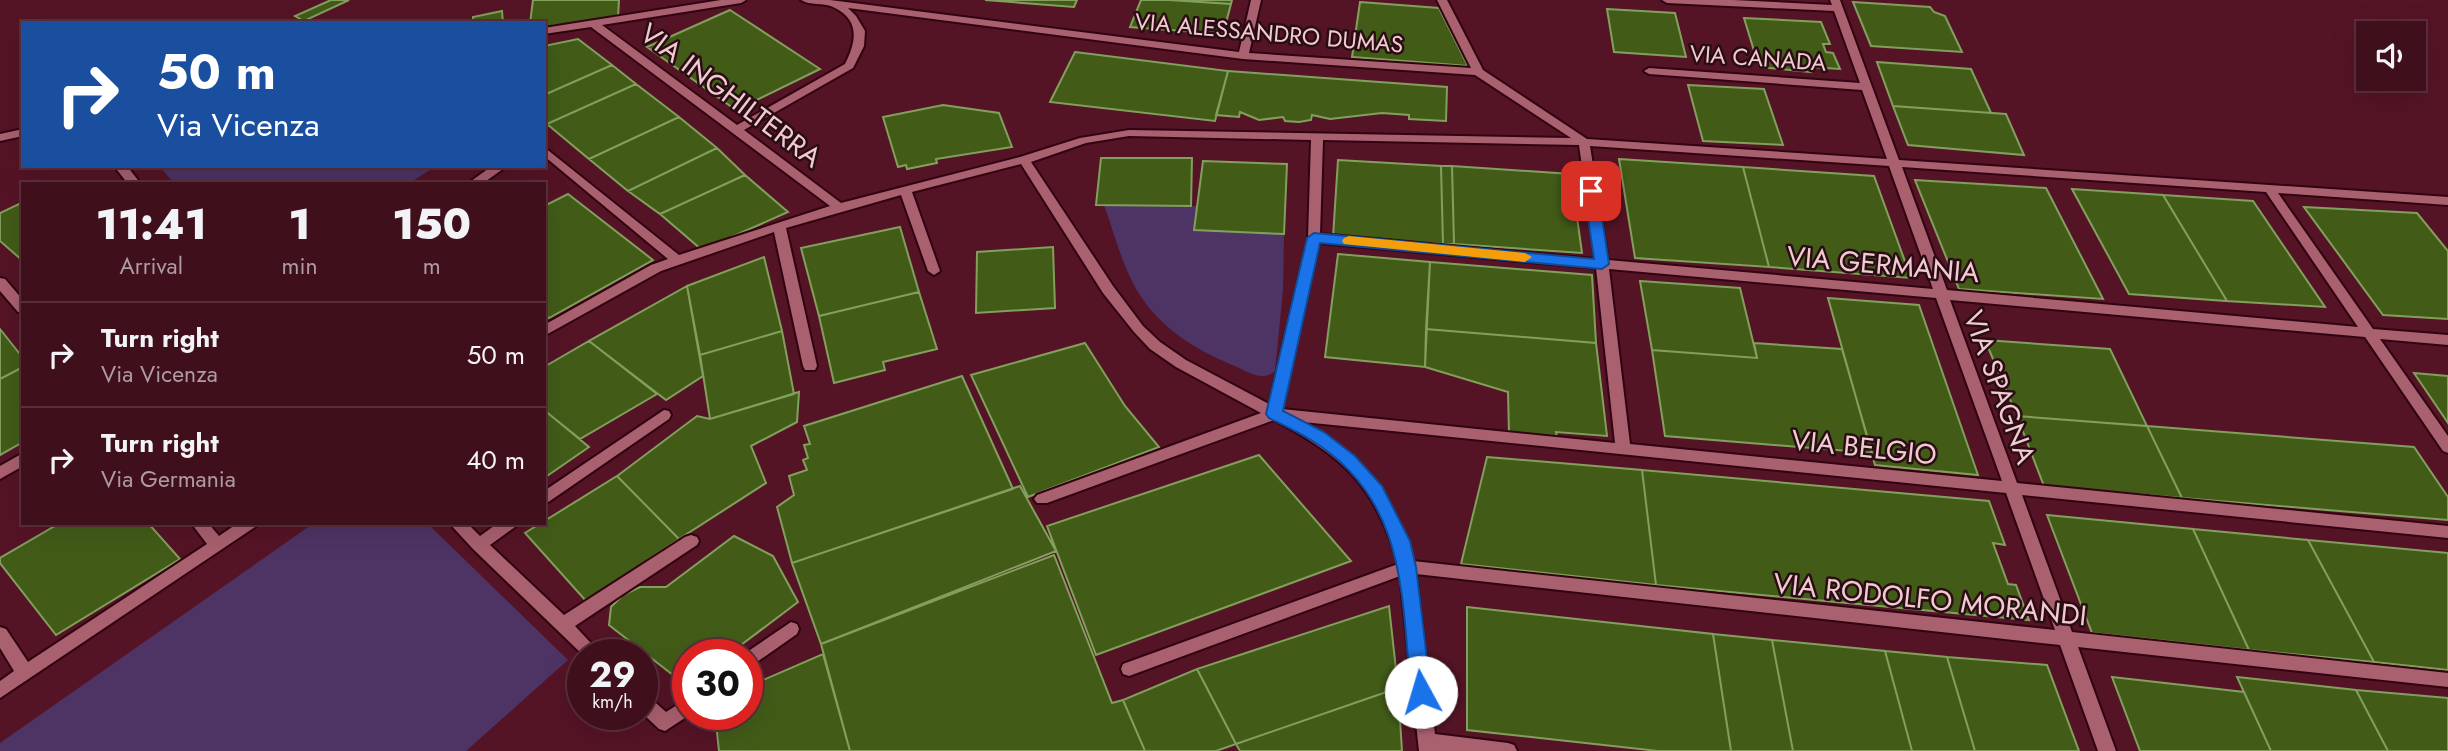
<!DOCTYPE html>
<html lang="en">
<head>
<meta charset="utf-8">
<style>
  body { margin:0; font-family:Jost,sans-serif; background:#471825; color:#f1f3f6; height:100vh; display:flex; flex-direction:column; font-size:26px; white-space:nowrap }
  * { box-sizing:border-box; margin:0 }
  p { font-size:23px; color:#ae9ca3 }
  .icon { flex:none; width:38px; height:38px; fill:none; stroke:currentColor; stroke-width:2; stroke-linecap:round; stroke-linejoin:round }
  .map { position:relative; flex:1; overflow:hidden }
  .side { position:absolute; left:21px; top:182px; width:525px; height:343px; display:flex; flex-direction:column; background:#400f1c; border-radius:0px; box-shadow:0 7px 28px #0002,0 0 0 2px #592f3b }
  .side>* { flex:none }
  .banner { position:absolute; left:21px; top:21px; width:525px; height:147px; border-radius:0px; box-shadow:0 7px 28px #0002,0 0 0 2px #592f3b; background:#1a4fa0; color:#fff; overflow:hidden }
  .buttons { position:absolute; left:2356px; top:21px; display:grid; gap:14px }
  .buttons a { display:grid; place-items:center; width:70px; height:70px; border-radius:0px; background:#400f1c; box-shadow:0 7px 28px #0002,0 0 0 2px #592f3b; font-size:35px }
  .speed { position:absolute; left:567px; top:639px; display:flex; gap:14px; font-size:35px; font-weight:700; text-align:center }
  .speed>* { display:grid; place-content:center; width:91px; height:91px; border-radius:50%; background:#400f1c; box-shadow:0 7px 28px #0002,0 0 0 2px #592f3b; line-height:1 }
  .speed small { font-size:18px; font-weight:400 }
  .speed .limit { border:10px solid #d22; background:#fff; color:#111 }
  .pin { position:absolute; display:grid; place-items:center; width:60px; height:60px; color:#fff; margin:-30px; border-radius:14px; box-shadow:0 4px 10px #0006 }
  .me { position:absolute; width:77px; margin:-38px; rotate:354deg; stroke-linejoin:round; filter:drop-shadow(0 0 5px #0008) }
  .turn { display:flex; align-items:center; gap:24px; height:147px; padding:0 21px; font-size:32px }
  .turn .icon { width:91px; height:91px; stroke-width:2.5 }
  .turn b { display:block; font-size:49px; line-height:60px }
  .eta { display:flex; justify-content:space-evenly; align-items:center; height:119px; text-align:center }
  .eta b { font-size:42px; font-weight:800; line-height:49px }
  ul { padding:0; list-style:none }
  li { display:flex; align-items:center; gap:21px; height:105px; padding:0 21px; border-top:2px solid #592f3b }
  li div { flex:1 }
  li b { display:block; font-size:26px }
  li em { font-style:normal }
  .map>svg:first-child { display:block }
  .green { fill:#4e3465 }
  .building { fill:#425c18; stroke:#839f5e; stroke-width:2 }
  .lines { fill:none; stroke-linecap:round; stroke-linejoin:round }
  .street-casing { stroke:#320311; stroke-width:4 }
  .street { fill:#a9606f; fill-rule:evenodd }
  .route { fill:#1a73e8; stroke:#114b97; stroke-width:2 }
  .slow { fill:#f59e0b }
  .labels { text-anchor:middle; stroke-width:5; stroke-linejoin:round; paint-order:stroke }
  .far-street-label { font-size:23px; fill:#f4cad1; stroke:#290d14 }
  .street-label { font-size:28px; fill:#f4cad1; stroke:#290d14 }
</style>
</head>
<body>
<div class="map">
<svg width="2448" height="751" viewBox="0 0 2448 751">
  <rect width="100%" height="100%" fill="#551426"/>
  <path class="green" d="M159 166H436L408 184H175Z
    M1104 205 1197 206 1194 230 1284 234 1283 290 1275 371C1263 382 1248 372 1235 366 1196 350 1161 329 1138 292 1123 268 1114 232 1104 205Z
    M314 523H427L568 660 466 751H0V743Z"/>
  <path class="building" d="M331 0H349L304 21 295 16Z
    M533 0H619L618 17 544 27V23H530Z
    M985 0H1077L1074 7Z
    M1141 0H1169L1231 4 1223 34 1130 27Z
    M1169 0H1232L1231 4Z
    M1360 2 1439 8 1468 66 1352 57Z
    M1853 2 1930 7 1934 12 1945 16 1962 52 1871 46Z
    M1607 9 1675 13 1686 57 1614 52Z
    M730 10 820 69 736 110 647 47Z
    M502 11 503 23H473V17Z
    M1744 18 1821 22 1830 44H1823L1826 52 1833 53 1840 69 1809 67 1811 72 1759 67Z
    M578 39 612 65 544 95V46Z
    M1075 52 1228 71 1215 121 1050 102Z
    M1877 62 1971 69 1991 113 1893 106Z
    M612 65 636 84 547 124 544 121V95Z
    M1228 71 1447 87 1446 121 1409 119V115L1382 113 1330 119 1312 115 1311 120 1299 122 1285 121 1283 117 1259 120 1240 112 1239 117 1216 115Z
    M636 84 679 117 589 159 547 124Z
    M1688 85 1764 89 1783 145 1703 141Z
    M943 105 999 113 1012 147 936 159 937 163 907 169 906 165 898 167 883 117Z
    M1893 106 2006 114 2024 155 1908 145Z
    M679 117 717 148 628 191 589 159Z
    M717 148 745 175 660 214 628 191Z
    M1101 158H1192L1191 206 1096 205Z
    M1619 159 1743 167 1769 267 1635 258Z
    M1338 160 1441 166 1443 244 1333 237Z
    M1203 161 1287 164 1284 234 1194 230Z
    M1441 166H1452L1454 244H1443Z
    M1452 166 1571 174 1582 253 1454 244Z
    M1743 167 1874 176 1911 278 1769 267Z
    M745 175 788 212 702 250 660 214Z
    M1915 180 2046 188 2103 299 1959 289Z
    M2072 189 2163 195 2227 301 2129 294Z
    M568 194 653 260 549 318 544 314V206Z
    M2163 195 2253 201 2325 307 2227 301Z
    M23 202V261L0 241V213Z
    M2304 207 2417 213 2448 251V319L2383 315Z
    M900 227 919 292 819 316 801 248Z
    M1053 247 1055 308 976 313 977 252Z
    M1338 254 1430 262 1425 367 1325 357Z
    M764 257 782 331 700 355 687 286Z
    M1430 262 1592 275 1596 343 1426 329Z
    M1640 281 1740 288 1757 358 1652 350Z
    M687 286 703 376 666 400 589 341Z
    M919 292 937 349 883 362 885 370 834 383 819 316Z
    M1828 298 1919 305 1978 475 1875 465Z
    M0 329 23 358V367L0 379Z
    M1426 329 1596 343 1607 436 1556 432 1557 438 1509 434 1508 392 1425 367Z
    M782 331 794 394 710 419 700 355Z
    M1985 340 2110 349 2147 426 2017 416Z
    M589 341 657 394 580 439 544 410V367Z
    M1085 343 1125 406 1159 447 1028 497 971 375Z
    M1754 343 1842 349 1872 453 1665 436 1652 350 1757 358Z
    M23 367V442L0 455V379Z
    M2414 373 2448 376V423Z
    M962 376 1013 489 792 563 777 507 794 495 789 476 807 470 803 460 808 458 804 445 810 444 804 426Z
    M799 392 797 422 751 446 766 483 679 539 617 476 697 416 710 419Z
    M544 410 589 447 544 478Z
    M2017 416 2147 426 2182 498 2044 486Z
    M2147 426 2414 447 2448 497V520L2182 498Z
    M1259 455 1351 561 1096 655 1047 526Z
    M1487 457 1642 470 1656 585 1461 564Z
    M1642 470 1989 501 2005 545 1993 543 2008 584 2016 585 2029 620 1656 585Z
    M617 476 679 539 586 601 525 533Z
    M1020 486 1056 551 821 644 792 563Z
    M2047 515 2193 529 2249 650 2092 633Z
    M60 523H148L180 559 56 635 0 563V558Z
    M2193 529 2308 540 2374 662 2249 650Z
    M734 536 773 556 798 602 729 654H688L687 686 609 625 611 607 623 595 640 587H666Z
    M2308 540 2448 553V670L2374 662Z
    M1054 555 1112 703 1123 700 1145 751H850L821 644Z
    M1389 606 1398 688 1236 744 1197 669Z
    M1467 607 1713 634 1731 751H1658L1467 730Z
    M1713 634 1772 640 1793 751H1731Z
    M1772 640 1885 651 1912 751H1793Z
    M1885 651 1947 657 1975 751H1912Z
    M823 654 850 751H719L715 714H747V687Z
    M1947 657 2047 665 2079 751H1975Z
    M1197 669 1236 744 1216 751H1145L1123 700Z
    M2112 677 2244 692 2271 751H2140Z
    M2237 677 2356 690 2388 751H2271Z
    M1398 688 1402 751H1240L1236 744Z
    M2356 690 2448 698V751H2388Z"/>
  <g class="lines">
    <g class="street-casing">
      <path id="street" d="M721 0H746L741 3 602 25 737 125 845 64C856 42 861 20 833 7 823 2 810 6 801 0H830L1239 52 1251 0H1261L1249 53 1471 68 1437 0H1447L1483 70 1587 139 1887 159 1862 90 1649 74 1644 71 1649 68 1860 83 1834 11 1667 3 1662 0H1733L1832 5 1830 0H1840L1899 160 2448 197V205L2278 193 2373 329 2448 335V345L2380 339 2448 436V453L2443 451 2365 337 1950 300 2017 483 2448 526V538L2022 495 2072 632 2448 673V687L2078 647 2116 751H2098L2060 645 1416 574 1435 734 1508 743 1514 745 1517 751H1419L1400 576 1129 676 1123 674 1121 669 1123 664 1398 564C1376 486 1344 457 1274 420L1047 503H1037L1034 499 1037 495 1261 413 1176 367 1150 349 1134 332 1103 293 1021 164 912 192 940 271 934 275 928 271 901 195 786 228 817 366 815 370H805L803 366 774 232 661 271 544 336V325L651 265 668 259 544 156V147L679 255 830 206 591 27 544 34V28ZM848 8 1243 59 1475 75 1571 138 1129 130 1080 138 1020 157 841 203 744 130 853 68 864 46 865 31 856 16ZM1129 136 1311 140 1308 238 1269 404 1186 360 1160 342 1143 326 1113 286 1031 162 1086 143ZM1323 140 1579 145 1595 259 1320 234ZM1590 146 1889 166 1933 289 1608 260ZM1902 167 2266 192 2358 327 1947 290ZM1319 243 1596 268 1615 443 1282 409ZM1609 269 1936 298 2002 481 1630 444ZM1303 422 2006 493 2055 630 1413 561C1393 495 1363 456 1303 422Z
        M23 129V136L0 141V134Z
        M114 166H127L141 184H128Z
        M492 166H507L482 184H467Z
        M0 278 5 279 23 300V313L18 312 0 291Z
        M664 410 669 411 671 415 669 419 544 505V491Z
        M23 453V466L0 479V466Z
        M191 523H208L219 536 238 523H258L255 527 0 698V681L14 671 0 648V627L6 629 28 662 207 544Z
        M449 523H467L480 536 498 523H518L515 527 490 545 564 615 685 537 691 535 697 537 699 541 697 545 575 626 601 654 583 655 473 549Z
        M791 622 797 624 799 629 797 634 747 669V654H744Z
        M642 693 648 696 666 712 688 698V714H691L665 731 659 729 642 713Z"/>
    </g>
    <use href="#street" class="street"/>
  </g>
  <path class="route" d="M1591 186 1598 191 1609 264 1602 269 1320 243 1283 411 1324 432 1355 456 1382 486 1410 541 1416 567 1431 692 1428 698 1421 700 1414 698 1411 692C1401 594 1407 499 1311 440 1298 432 1283 425 1269 418L1266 414 1307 238 1314 233 1594 259 1584 191Z"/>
  <path class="slow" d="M1349 236 1525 253 1532 257 1525 262 1344 244 1342 241 1344 238Z"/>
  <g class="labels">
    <g class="far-street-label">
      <text transform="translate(1269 33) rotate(5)" y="8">VIA ALESSANDRO DUMAS</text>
      <text transform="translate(1758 58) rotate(4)" y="8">VIA CANADA</text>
    </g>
    <g class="street-label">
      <text transform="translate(731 95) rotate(37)" y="10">VIA INGHILTERRA</text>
      <text transform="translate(1883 264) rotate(5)" y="10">VIA GERMANIA</text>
      <text transform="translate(2000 387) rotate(70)" y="10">VIA SPAGNA</text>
      <text transform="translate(1864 447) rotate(6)" y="10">VIA BELGIO</text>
      <text transform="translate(1930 599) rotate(6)" y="10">VIA RODOLFO MORANDI</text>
    </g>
  </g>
</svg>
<div class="buttons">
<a><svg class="icon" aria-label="sound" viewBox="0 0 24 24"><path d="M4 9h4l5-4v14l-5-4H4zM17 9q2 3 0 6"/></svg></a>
</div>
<div class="speed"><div>29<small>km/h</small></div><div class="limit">30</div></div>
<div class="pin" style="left:1591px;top:191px;background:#d93025"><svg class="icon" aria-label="arrive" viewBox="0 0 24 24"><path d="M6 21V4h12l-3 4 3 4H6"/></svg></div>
<svg class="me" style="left:1421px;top:692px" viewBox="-20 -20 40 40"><circle r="19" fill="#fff"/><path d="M0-13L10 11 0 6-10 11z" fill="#1a73e8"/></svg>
<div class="banner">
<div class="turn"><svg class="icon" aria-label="right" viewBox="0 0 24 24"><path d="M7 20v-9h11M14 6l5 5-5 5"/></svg><div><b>50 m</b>Via Vicenza</div></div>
</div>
<section class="side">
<div class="eta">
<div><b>11:41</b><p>Arrival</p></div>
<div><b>1</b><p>min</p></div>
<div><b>150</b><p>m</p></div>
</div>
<ul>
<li><svg class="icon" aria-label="right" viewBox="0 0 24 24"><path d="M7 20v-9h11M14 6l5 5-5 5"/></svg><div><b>Turn right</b><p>Via Vicenza</p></div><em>50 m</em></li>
<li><svg class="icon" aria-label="right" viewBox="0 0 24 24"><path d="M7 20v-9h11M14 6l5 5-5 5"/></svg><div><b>Turn right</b><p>Via Germania</p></div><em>40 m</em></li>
</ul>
</section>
</div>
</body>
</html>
